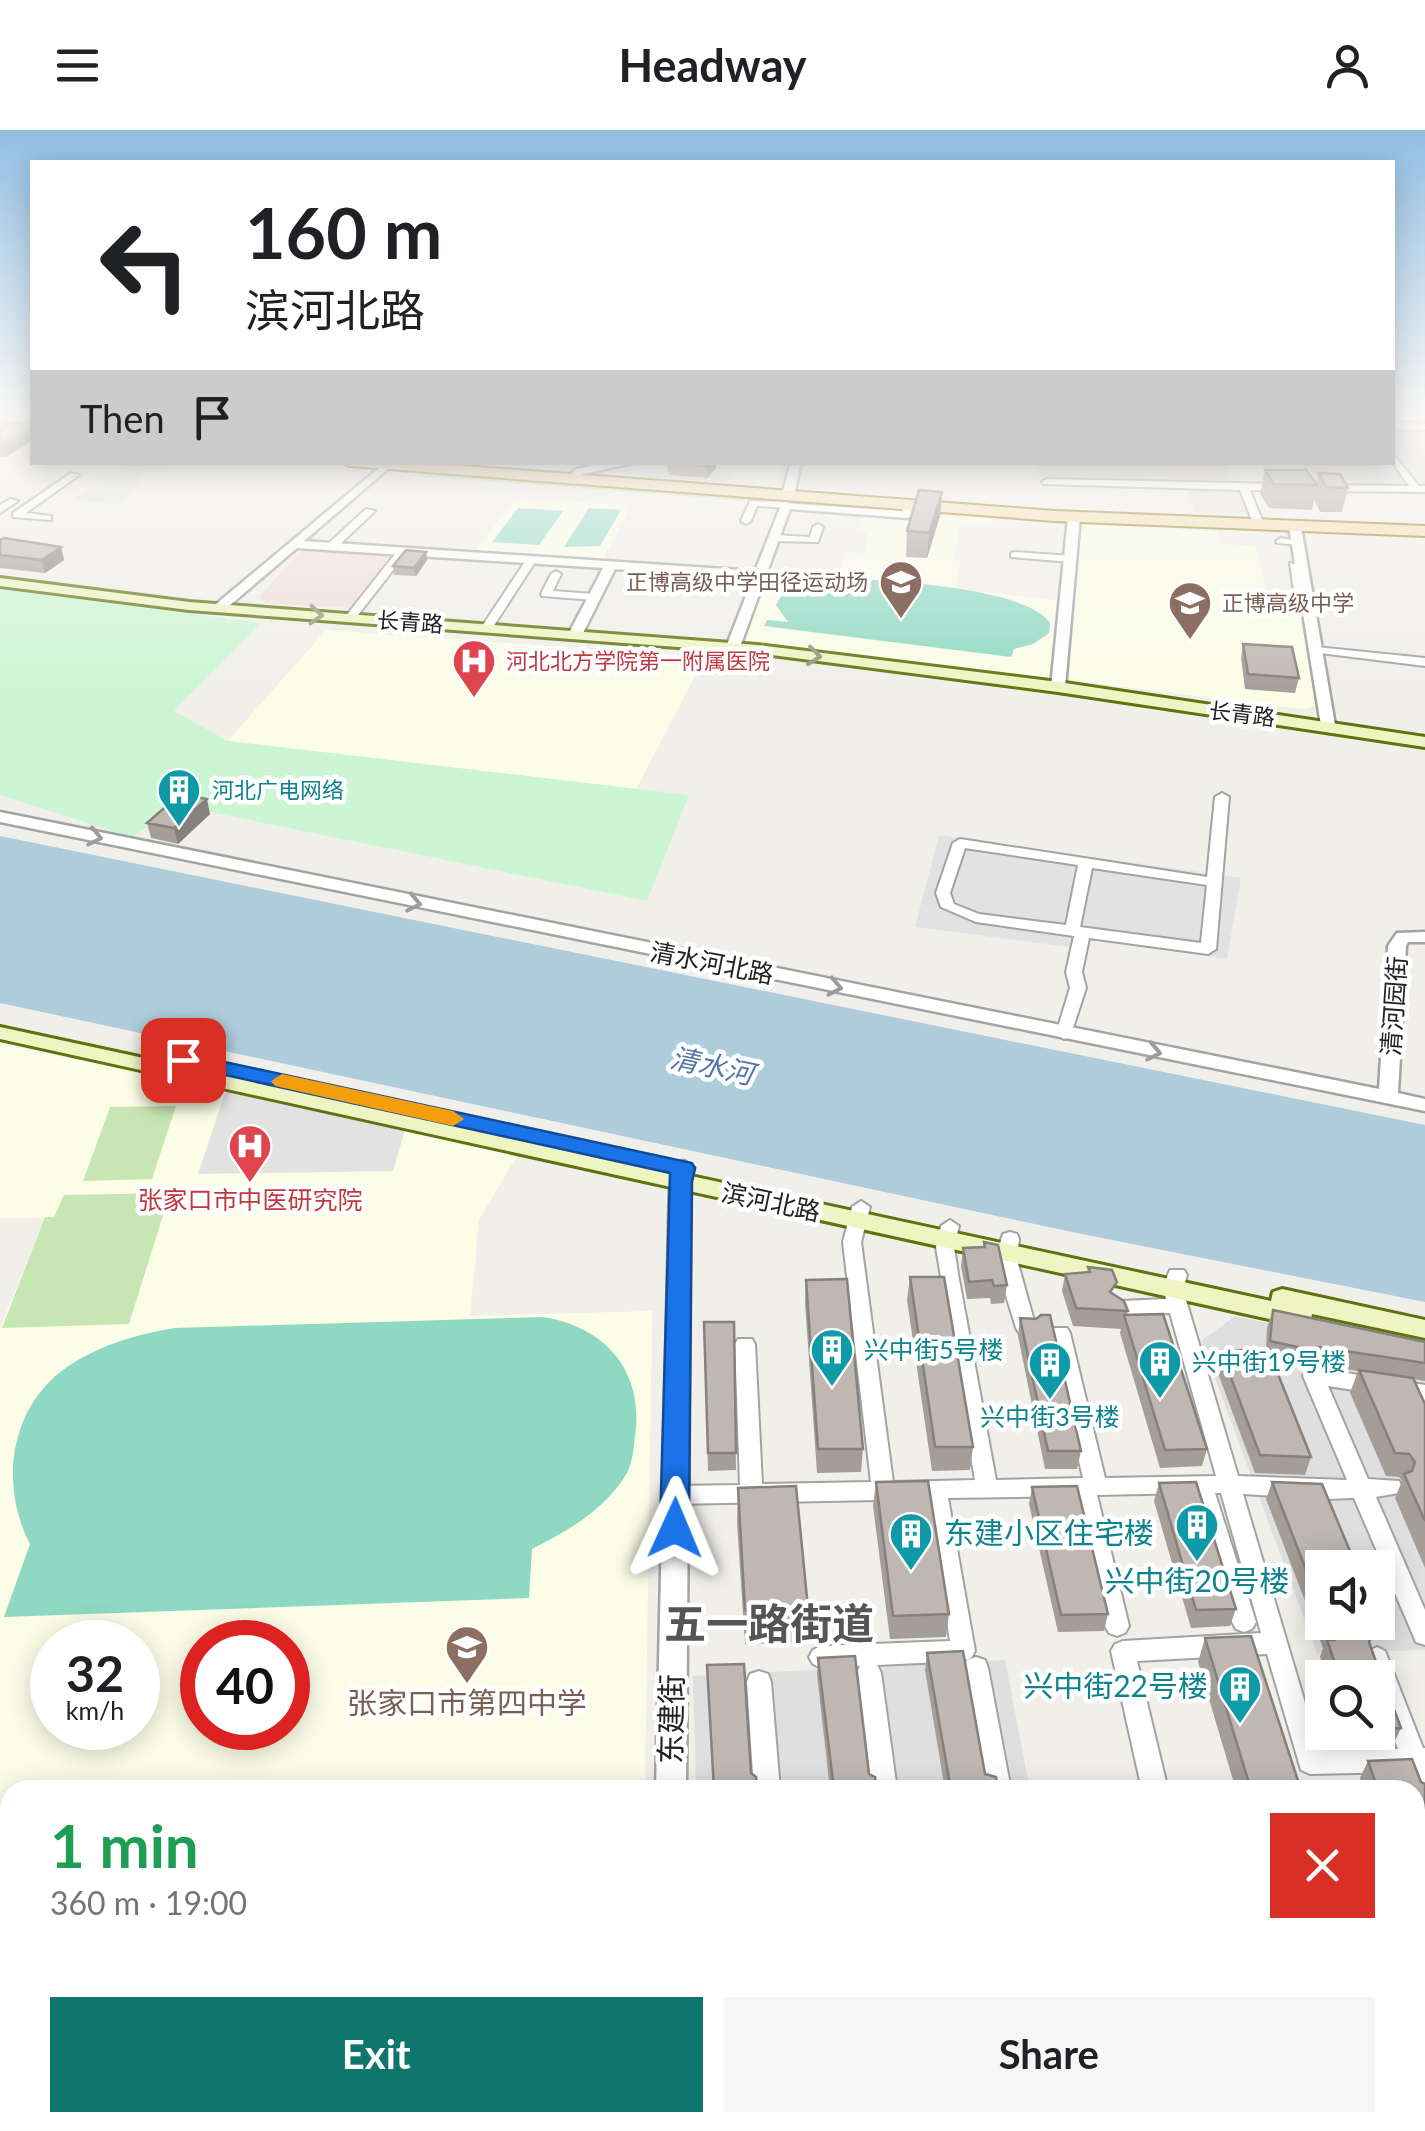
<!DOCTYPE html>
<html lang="en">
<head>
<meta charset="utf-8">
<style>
  body { margin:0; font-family:Lato,"Noto Sans SC",sans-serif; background:#f6f6f6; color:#202124; height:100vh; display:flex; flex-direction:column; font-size:38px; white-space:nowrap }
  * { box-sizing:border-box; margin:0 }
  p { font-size:32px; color:#757577 }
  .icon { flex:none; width:55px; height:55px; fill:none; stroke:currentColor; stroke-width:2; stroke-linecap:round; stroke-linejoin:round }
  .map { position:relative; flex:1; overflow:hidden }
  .drawer { position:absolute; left:0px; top:1650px; width:1425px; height:352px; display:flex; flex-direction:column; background:#fff; border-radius:30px 30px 0 0; box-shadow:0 5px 25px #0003 }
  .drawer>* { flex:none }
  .guide { position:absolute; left:30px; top:30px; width:1365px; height:305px; border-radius:0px; box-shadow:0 5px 25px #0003; background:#fff; color:#202124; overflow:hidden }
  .tools { position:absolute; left:1305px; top:1420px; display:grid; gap:20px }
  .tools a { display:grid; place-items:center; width:90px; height:90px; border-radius:0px; background:#fff; box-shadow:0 5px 25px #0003; font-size:50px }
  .speed { position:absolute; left:30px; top:1490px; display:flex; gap:20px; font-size:50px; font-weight:700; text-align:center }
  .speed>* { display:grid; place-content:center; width:130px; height:130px; border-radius:50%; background:#fff; box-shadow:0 5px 25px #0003; line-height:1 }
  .speed small { font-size:25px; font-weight:400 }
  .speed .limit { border:15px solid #d22; background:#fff; color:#111 }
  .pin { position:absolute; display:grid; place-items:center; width:85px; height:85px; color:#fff; margin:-42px; border-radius:20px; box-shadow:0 5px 15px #0006 }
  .me { position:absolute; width:110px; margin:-55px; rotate:1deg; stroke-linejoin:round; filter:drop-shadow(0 0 8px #0008) }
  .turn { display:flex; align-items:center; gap:35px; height:210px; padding:0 50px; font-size:45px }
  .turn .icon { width:130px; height:130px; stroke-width:2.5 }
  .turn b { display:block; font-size:70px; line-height:85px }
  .then { display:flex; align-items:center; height:95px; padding:0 50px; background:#0003; gap:20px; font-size:38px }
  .round { display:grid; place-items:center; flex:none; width:105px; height:105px; border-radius:0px; background:#f6f6f6 }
  .headline { display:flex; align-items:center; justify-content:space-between; height:170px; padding:0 50px }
  h1 { font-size:60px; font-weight:700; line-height:75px; color:#1e9e55 }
  .button { display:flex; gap:20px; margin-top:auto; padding:20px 50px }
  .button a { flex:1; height:115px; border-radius:0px; background:#0f766e; color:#fff; font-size:40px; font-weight:700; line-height:115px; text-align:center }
  .button a+a { background:#f6f6f6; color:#202124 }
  header { display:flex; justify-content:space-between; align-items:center; height:130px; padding:0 50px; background:#fff; font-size:45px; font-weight:700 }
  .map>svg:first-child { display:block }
  .residential { fill:#e0dfdf; fill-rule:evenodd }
  .commercial { fill:#f0dedb }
  .education { fill:#fbfde7; fill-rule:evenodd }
  .grass { fill:#c8e6b4 }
  .park { fill:#ccf6d3 }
  .pitch { fill:#8fd9c4 }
  .parking { fill:#e2e2e2 }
  .water { fill:#aeccdb }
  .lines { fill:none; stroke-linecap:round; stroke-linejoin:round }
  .minor-casing { stroke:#a3a3a3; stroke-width:4 }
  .tertiary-casing { stroke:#a3a3a3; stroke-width:5 }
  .secondary-casing { stroke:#5e730f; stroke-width:6 }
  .primary-casing { stroke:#93740d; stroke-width:4 }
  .minor { fill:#fff; fill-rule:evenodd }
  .tertiary { fill:#fff; fill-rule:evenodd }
  .secondary { fill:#eef5c3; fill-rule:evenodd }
  .primary { fill:#f5dcab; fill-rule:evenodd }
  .wall { fill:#a49e99 }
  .shaded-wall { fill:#86817d }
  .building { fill:#bfb8b2; stroke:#86817d; stroke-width:2.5 }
  .oneway { stroke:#92967b }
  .oneway2 { stroke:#9c9c9c }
  .route { fill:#1a73e8; stroke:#114b97; stroke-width:2.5 }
  .slow { fill:#f59e0b }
  .labels { text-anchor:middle; stroke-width:9; stroke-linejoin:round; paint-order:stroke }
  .far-education-label { font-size:22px; fill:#785e54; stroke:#fff; text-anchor:end }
  .far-street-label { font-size:22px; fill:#222; stroke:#fff }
  .far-health-label { font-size:22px; fill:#be3a42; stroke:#fff; text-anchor:start }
  .far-culture-label { font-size:22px; fill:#0d838f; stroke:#fff; text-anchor:start }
  .street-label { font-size:25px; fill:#222; stroke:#fff }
  .health-label { font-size:25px; fill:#be3a42; stroke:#fff }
  .culture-label { font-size:25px; fill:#0d838f; stroke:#fff; text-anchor:start }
  .water-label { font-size:28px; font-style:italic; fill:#5577ab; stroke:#fff }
  .near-culture-label { font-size:30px; fill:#0d838f; stroke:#fff; text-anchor:start }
  .near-education-label { font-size:30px; fill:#785e54; stroke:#fff }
  .near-street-label { font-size:30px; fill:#222; stroke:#fff }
  .near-district-label { font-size:42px; font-weight:bold; fill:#555; stroke:#fff }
</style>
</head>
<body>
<header><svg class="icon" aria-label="menu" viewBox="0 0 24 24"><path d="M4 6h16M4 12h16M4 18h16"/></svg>Headway<svg class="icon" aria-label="person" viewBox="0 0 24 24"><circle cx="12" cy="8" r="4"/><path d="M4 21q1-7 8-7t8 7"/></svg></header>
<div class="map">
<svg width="1425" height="2001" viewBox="0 0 1425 2001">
  <rect width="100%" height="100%" fill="#f1efea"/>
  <path class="residential" d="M1393 300H1425V357L1320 355 1308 351 1296 333 1392 332Z
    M1037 333H1225L1248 384 1194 382 1185 356 1042 353Z
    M1235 1186 1425 1228V1520L1317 1523 1201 1211ZM1322 1438H1378V1492H1322Z
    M1005 1530 1030 1660H696L693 1546Z"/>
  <path class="commercial" d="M311 417 397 423 353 478 266 473 259 467 302 419Z"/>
  <path class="education" d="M722 333H782L778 353 737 351Z
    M515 368 631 375 603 429 474 422Z
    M864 383 992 388 991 394 961 393 954 430 961 431 956 459 1056 470 1050 550 740 511 764 448H773L778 442 839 446 845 422 864 423 869 400 857 399Z
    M1081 394 1217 401 1221 414 1256 416 1268 469 1302 472 1317 576 1302 579 1069 550Z
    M326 500 705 527 636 659 228 611Z
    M0 914 520 1020 479 1090 470 1186 652 1181 645 1660H10V1992H641V2001H0V1198L45 1088H0ZM52 1512H138V1598H52ZM202 1512H288V1598H202Z
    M1062 1992 1063 2001H721L720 1993Z"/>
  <path class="grass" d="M427 341 775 367 774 373 423 346Z
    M176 976 152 1049 83 1051 110 977Z
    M170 1063 129 1194 2 1198 45 1087H54L64 1065Z"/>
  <path class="park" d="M0 459 261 493 174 581 228 611 689 665 647 771 176 675 132 707 0 665Z"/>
  <path class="pitch" d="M518 378 563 381 539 415 492 412Z
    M589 378 621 380 600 416 564 417Z
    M840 448C885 450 1026 457 1050 493L1049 503 1033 514 1014 519 1011 527 764 496 767 490 788 492 776 475C786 452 817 450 840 448Z
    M543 1187C601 1196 641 1236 636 1297 634 1312 634 1329 627 1343 606 1379 568 1401 532 1419L529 1468 4 1487 30 1414C0 1357 8 1278 67 1237 100 1215 137 1204 175 1198Z
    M1415 1772H1425V2001H1063L1062 1993 1415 1992Z"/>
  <path class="parking" d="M126 333 171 335 164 340 149 339 131 352 144 354 116 374 73 370Z
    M939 705 1241 748 1227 829 1073 807 1070 817 915 797Z
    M226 960 406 997 393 1041 198 1044Z"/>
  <path class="water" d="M0 706 1425 995V1172L1077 1103 0 873Z"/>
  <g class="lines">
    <g class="minor-casing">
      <path id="minor" d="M4 284H14L0 293V286Z
        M1392 284 1425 285V291L1392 290Z
        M1392 323 1419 356H1425V362L1326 361 1321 358 1326 355 1409 356 1392 332Z
        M71 343 79 345 26 383 51 386V390L13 387V383Z
        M1047 349 1285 354 1290 357 1285 360H1250L1262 390 1257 393 1252 390 1240 360 1044 354 1042 352Z
        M10 369 18 371 0 383V375Z
        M750 371 786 372 791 375 786 378 757 376 751 391 746 394 741 391Z
        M366 379 375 381 336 418H328V414Z
        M818 394 823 397 818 412 774 411 769 408 774 405 810 407 813 397Z
        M1281 408 1303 412 1298 415 1277 413 1276 411Z
        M399 419 408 421 354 490H346V486Z
        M1015 422 1071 426 1076 429 1071 432 1011 427V423Z
        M528 427 537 429 491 500H483L481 498Z
        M1290 433 1299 435 1303 464 1294 462Z
        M556 441 561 444 553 461 594 464 599 467 594 470 542 466 541 464 551 444Z
        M1316 517 1425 528V536L1312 522V518Z
        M1222 663 1229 667 1216 819 1208 824 1089 808 1082 842 1086 858 1070 907 1064 909 1056 904 1070 858 1066 842 1074 806 976 792 941 777 936 763 953 713 960 709 1207 747 1215 667ZM965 718 1078 735 1066 795 979 784 954 774 950 763ZM1092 738 1207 755 1201 813 1080 797Z
        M861 1071 870 1077 861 1112 893 1352 975 1350 936 1117 941 1096 950 1090 959 1096 954 1117 958 1144 996 1350 1083 1348 1050 1203 1053 1198H1067L1070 1203 1105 1348 1216 1346 1170 1183 1120 1185 1113 1183 1110 1178 1113 1173 1120 1171 1166 1169C1163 1159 1165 1150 1170 1140H1184L1187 1145 1183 1160 1238 1346 1347 1350 1303 1246 1306 1241 1313 1238 1425 1255V1271L1328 1256 1368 1349 1399 1351 1402 1357 1399 1363 1376 1367 1425 1480V1515L1416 1512 1354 1368 1327 1369 1243 1364 1319 1620 1398 1619 1378 1563V1548H1372L1365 1528 1369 1521 1377 1517 1385 1521 1423 1618H1425V1671L1416 1667 1406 1642 1310 1644 1301 1640 1267 1524 1137 1531 1168 1660H1142L1111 1521 1115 1514 1123 1511 1261 1503 1221 1363H1215L1256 1492 1252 1499 1244 1502 1236 1499 1232 1492 1193 1363 1097 1365 1129 1496 1125 1503 1117 1506 1109 1503 1105 1496 1075 1366 948 1368 975 1521 971 1528 963 1531 877 1535 881 1543 897 1660H871L857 1543 860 1536 821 1538 813 1534 809 1527 813 1520 821 1516 950 1511 929 1374 932 1369 675 1374 667 1371 664 1365 667 1359 675 1356 740 1355 735 1214 738 1209H752L755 1214 762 1354 871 1352 843 1112 852 1077Z
        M1010 1102 1017 1104 1019 1109 1017 1130 1036 1198 1033 1203H1019L1016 1198C1008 1168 991 1134 1003 1104Z
        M976 1527 985 1530 988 1538 1011 1660H985L964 1538 967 1530Z
        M759 1541 768 1544 771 1552 780 1660H754L747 1552 750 1544Z"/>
    </g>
    <g class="tertiary-casing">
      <path id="tertiary" d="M1392 293H1425V299H1392Z
        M611 332H638L583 344 569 353 564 350 576 339Z
        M791 332H801L795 361 789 364 783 361Z
        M385 333 390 336 389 338 304 411 755 441 782 373 902 381 906 372 916 374 913 385 907 388 790 379 740 517 733 521 726 517 753 448 615 439 582 505 575 509 568 505 603 438 297 418 223 481H215V475Z
        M1074 384 1080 387 1065 557 1058 561 1051 557 1068 387Z
        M1295 394 1301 397 1335 595 1328 599 1321 595 1289 397Z
        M0 682 1379 959 1388 816 1397 803 1425 802V812H1408L1406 816 1398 963 1425 969V981L0 692Z
        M684 1031 694 1038 690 1052 686 1660H656L670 1052 677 1033Z
        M649 1992H683V2001H649Z"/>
    </g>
    <g class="secondary-casing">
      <path id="secondary" d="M0 448 189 472 757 515 1058 552 1425 607V617L1058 562 757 523 189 480 0 456Z
        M0 897 1271 1171 1273 1162 1282 1159 1425 1190V1208L1312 1184 1310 1194 1301 1196 0 909Z"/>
    </g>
    <g class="primary-casing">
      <path id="primary" d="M0 292 32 295V303L0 300Z
        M342 332H413L1055 381 1425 396V406L1055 391 349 336Z"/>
    </g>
    <use href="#minor" class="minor"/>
    <use href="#tertiary" class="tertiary"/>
    <use href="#secondary" class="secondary"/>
    <use href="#primary" class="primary"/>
  </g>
  <path class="wall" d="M32 294V311L5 327H0V299Z
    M666 332H716V338L707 348 669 345Z
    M1265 340 1316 354 1319 343 1348 358 1342 382H1320L1314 369 1312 380 1269 378 1260 364Z
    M942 362 940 386 927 428 906 427 907 401Z
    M0 410 61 417 64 430 45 443 0 438Z
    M426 422 427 430 416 446 394 445 393 436Z
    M1243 514 1299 548 1295 563 1245 559 1241 528Z
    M210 684 178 714 151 708 147 693Z
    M984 1112 1007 1155 1004 1173 991 1174 990 1168 967 1169 961 1136 963 1118 983 1117Z
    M1088 1137 1128 1181 1127 1185 1207 1319 1202 1336 1160 1338 1120 1203 1121 1199 1073 1196 1062 1161 1065 1144 1087 1143Z
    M910 1147 973 1317 970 1340 932 1341 907 1170Z
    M806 1150 863 1319 861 1342 817 1343 805 1173Z
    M1273 1180 1425 1212V1251L1413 1249 1425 1274V1438L1395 1368 1402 1351 1399 1347 1386 1346 1350 1263 1358 1241 1314 1234 1305 1237 1272 1230 1311 1327 1305 1345 1255 1343 1216 1238 1221 1221 1266 1219 1267 1197Z
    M1020 1188 1081 1321 1077 1339H1045L1018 1206Z
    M704 1192H734L736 1340 708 1341Z
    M876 1352 949 1484 946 1507 890 1509 873 1376Z
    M1272 1352 1322 1438V1492H1371L1369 1512 1401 1598 1393 1615 1349 1616 1345 1602H1378V1548H1327L1320 1527 1323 1518 1266 1369Z
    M1159 1353 1236 1479 1230 1496 1191 1498 1154 1371Z
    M1032 1357 1108 1484 1104 1501 1058 1502 1029 1374Z
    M738 1358 808 1478 806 1512 745 1514 737 1393Z
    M1205 1508 1301 1660H1236L1198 1532Z
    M927 1523 985 1644 998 1660H945L925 1540Z
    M818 1528 869 1644 877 1660H830L817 1545Z
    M1368 1631 1425 1654V1754H1415V1660H1364L1360 1648Z"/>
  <path class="shaded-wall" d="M32 297V311L5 327 2 315Z
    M710 332H716V338L707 348V336Z
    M942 362 940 386 927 428 929 403Z
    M61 417 64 430 45 443 42 430Z
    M426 422 427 430 416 446 414 438Z
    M207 669 210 684 178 714 174 698Z
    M1319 1217 1314 1234 1305 1237 1311 1220Z"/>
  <path class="building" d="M11 293 32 294V297L0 315V299Z
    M669 332H710L707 336Z
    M1265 340H1306L1317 355 1274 354Z
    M1319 343 1340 344 1348 358 1326 357Z
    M919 360 942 362 929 403 907 401Z
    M4 408 61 417 42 430 0 425V410Z
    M406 420 426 422 414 438 393 436Z
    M1243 514 1292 517 1299 548 1248 544Z
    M180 664 207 669 174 698 147 693Z
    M984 1112 998 1115 1007 1155 994 1156 992 1150 969 1152 963 1118 985 1117Z
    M1088 1137 1112 1140 1117 1152 1110 1162 1124 1171 1128 1181 1076 1178 1065 1144 1090 1142Z
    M910 1147H944L973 1317H935Z
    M847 1149 863 1319H818L806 1150Z
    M1273 1180 1425 1212V1233L1319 1217 1311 1220 1270 1211Z
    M1163 1184 1207 1319 1165 1320 1124 1185Z
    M1041 1185H1050L1081 1321H1048L1020 1188 1036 1189Z
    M704 1192H734L736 1323H708Z
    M1268 1219 1311 1327 1260 1325 1221 1221Z
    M1359 1240 1413 1248 1425 1274V1391L1404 1344 1412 1341 1415 1332 1409 1324 1395 1323Z
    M928 1351 949 1484 893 1486 876 1352Z
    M1196 1352 1236 1479 1196 1480 1159 1353Z
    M1272 1352 1322 1354 1357 1438H1322V1481Z
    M796 1356 808 1478 745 1480 738 1358Z
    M1077 1356 1108 1484 1061 1485 1032 1357Z
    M1327 1492H1371L1374 1501 1369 1512 1376 1532 1382 1534V1547L1401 1598 1378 1599V1548H1340L1327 1510H1334Z
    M1251 1506 1301 1660H1251L1205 1508Z
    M963 1521 985 1644 996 1647 998 1660H951L927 1523Z
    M855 1526 869 1644 875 1647 877 1660H834L818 1528Z
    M744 1534 751 1643 756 1647 757 1660H714L707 1535Z
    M1412 1629 1421 1652 1425 1654V1738H1415V1660H1378L1368 1631Z"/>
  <defs><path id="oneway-chevron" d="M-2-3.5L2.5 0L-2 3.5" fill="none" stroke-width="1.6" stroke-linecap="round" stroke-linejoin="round" transform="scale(2.5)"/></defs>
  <g class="oneway">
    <use href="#oneway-chevron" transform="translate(316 485) rotate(4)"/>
    <use href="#oneway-chevron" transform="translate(814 526) rotate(7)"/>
  </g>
  <g class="oneway2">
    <use href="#oneway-chevron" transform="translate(95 707) rotate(12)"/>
    <use href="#oneway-chevron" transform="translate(414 773) rotate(12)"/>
    <use href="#oneway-chevron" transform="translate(835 857) rotate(11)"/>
    <use href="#oneway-chevron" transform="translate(1154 922) rotate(12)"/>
  </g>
  <linearGradient id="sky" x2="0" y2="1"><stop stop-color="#91bee3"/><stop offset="0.5" stop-color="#f9f8f6"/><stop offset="1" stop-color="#f9f8f6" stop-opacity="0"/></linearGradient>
  <rect width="1425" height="564" fill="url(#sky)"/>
  <path class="route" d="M183 923 692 1033 695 1038 692 1052 689 1398 685 1407 675 1410 664 1407 660 1398 670 1043 175 934 172 930Z"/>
  <path class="slow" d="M282 944 453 981 464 989 453 996 275 956 271 951Z"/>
  <defs>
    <g id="school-pin" transform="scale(2.25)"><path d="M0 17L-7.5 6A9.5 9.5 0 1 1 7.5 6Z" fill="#8d6e63" stroke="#fff"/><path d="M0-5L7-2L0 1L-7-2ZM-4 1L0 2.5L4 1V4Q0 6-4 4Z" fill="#fff"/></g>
    <g id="hospital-pin" transform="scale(2.25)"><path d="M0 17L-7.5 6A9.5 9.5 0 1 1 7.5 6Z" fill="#e0444e" stroke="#fff"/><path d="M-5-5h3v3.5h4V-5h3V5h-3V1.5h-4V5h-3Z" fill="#fff"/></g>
    <g id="building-pin" transform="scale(2.25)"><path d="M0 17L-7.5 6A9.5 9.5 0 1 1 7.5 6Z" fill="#0f9aa8" stroke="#fff"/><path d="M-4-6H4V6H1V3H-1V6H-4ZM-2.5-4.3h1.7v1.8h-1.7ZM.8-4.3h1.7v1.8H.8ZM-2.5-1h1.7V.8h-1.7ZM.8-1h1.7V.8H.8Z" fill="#fff"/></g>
  </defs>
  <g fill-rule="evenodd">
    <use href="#school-pin" x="901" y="452"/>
    <use href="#school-pin" x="1190" y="473"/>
    <use href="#hospital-pin" x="474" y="531"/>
    <use href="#building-pin" x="179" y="660"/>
    <use href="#hospital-pin" x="250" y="1016"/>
    <use href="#building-pin" x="832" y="1220"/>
    <use href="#building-pin" x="1160" y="1232"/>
    <use href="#building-pin" x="1050" y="1233"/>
    <use href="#building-pin" x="1197" y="1395"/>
    <use href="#building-pin" x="911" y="1404"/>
    <use href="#school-pin" x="467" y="1517"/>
    <use href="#building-pin" x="1240" y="1557"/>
  </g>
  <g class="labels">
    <g class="far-education-label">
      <text x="868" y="460">正博高级中学田径运动场</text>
      <text x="1222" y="481" text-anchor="start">正博高级中学</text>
    </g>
    <g class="far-street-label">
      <text transform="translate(410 492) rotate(4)" y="8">长青路</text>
      <text transform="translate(1242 584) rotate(7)" y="8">长青路</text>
    </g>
    <g class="far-health-label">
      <text x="506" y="539">河北北方学院第一附属医院</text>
    </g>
    <g class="far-culture-label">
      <text x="212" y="668">河北广电网络</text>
    </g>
    <g class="street-label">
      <text transform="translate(712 833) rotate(11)" y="9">清水河北路</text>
      <text transform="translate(1394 876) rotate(-86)" y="9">清河园街</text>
      <text transform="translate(771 1072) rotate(12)" y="9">滨河北路</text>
    </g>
    <g class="health-label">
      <text x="250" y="1079">张家口市中医研究院</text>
    </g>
    <g class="culture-label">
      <text x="864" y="1229">兴中街5号楼</text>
      <text x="1192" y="1241">兴中街19号楼</text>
      <text x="1050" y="1296" text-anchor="middle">兴中街3号楼</text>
    </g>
    <g class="water-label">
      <text transform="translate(712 936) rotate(12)" y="10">清水河</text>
    </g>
    <g class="near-culture-label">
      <text x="944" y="1414">东建小区住宅楼</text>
      <text x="1197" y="1462" text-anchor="middle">兴中街20号楼</text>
      <text x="1208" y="1567" text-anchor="end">兴中街22号楼</text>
    </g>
    <g class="near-education-label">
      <text x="467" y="1584">张家口市第四中学</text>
    </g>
    <g class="near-street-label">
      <text transform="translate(672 1589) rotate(-89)" y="10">东建街</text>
    </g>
    <g class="near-district-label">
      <text x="769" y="1509">五一路街道</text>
    </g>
  </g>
</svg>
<div class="tools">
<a><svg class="icon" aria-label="sound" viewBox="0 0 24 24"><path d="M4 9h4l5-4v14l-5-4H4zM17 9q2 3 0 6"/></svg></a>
<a><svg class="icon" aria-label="search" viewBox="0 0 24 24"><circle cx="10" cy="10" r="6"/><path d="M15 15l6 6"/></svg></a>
</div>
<div class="speed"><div>32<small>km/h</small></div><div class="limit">40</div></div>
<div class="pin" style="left:183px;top:930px;background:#d93025"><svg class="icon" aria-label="arrive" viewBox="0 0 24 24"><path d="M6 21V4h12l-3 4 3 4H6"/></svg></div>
<svg class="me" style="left:675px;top:1398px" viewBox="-20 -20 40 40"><path d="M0-17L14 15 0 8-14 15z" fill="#1a73e8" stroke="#fff" stroke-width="4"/></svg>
<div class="guide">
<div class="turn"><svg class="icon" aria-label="left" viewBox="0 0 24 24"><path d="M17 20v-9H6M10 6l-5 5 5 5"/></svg><div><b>160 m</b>滨河北路</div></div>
<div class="then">Then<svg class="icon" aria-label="arrive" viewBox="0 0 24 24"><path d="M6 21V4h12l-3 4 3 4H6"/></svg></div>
</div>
<section class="drawer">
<div class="headline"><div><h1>1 min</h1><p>360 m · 19:00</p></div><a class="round" style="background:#d93025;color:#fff"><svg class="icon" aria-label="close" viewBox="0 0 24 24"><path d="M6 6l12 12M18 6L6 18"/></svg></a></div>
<div class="button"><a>Exit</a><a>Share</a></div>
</section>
</div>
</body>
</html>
